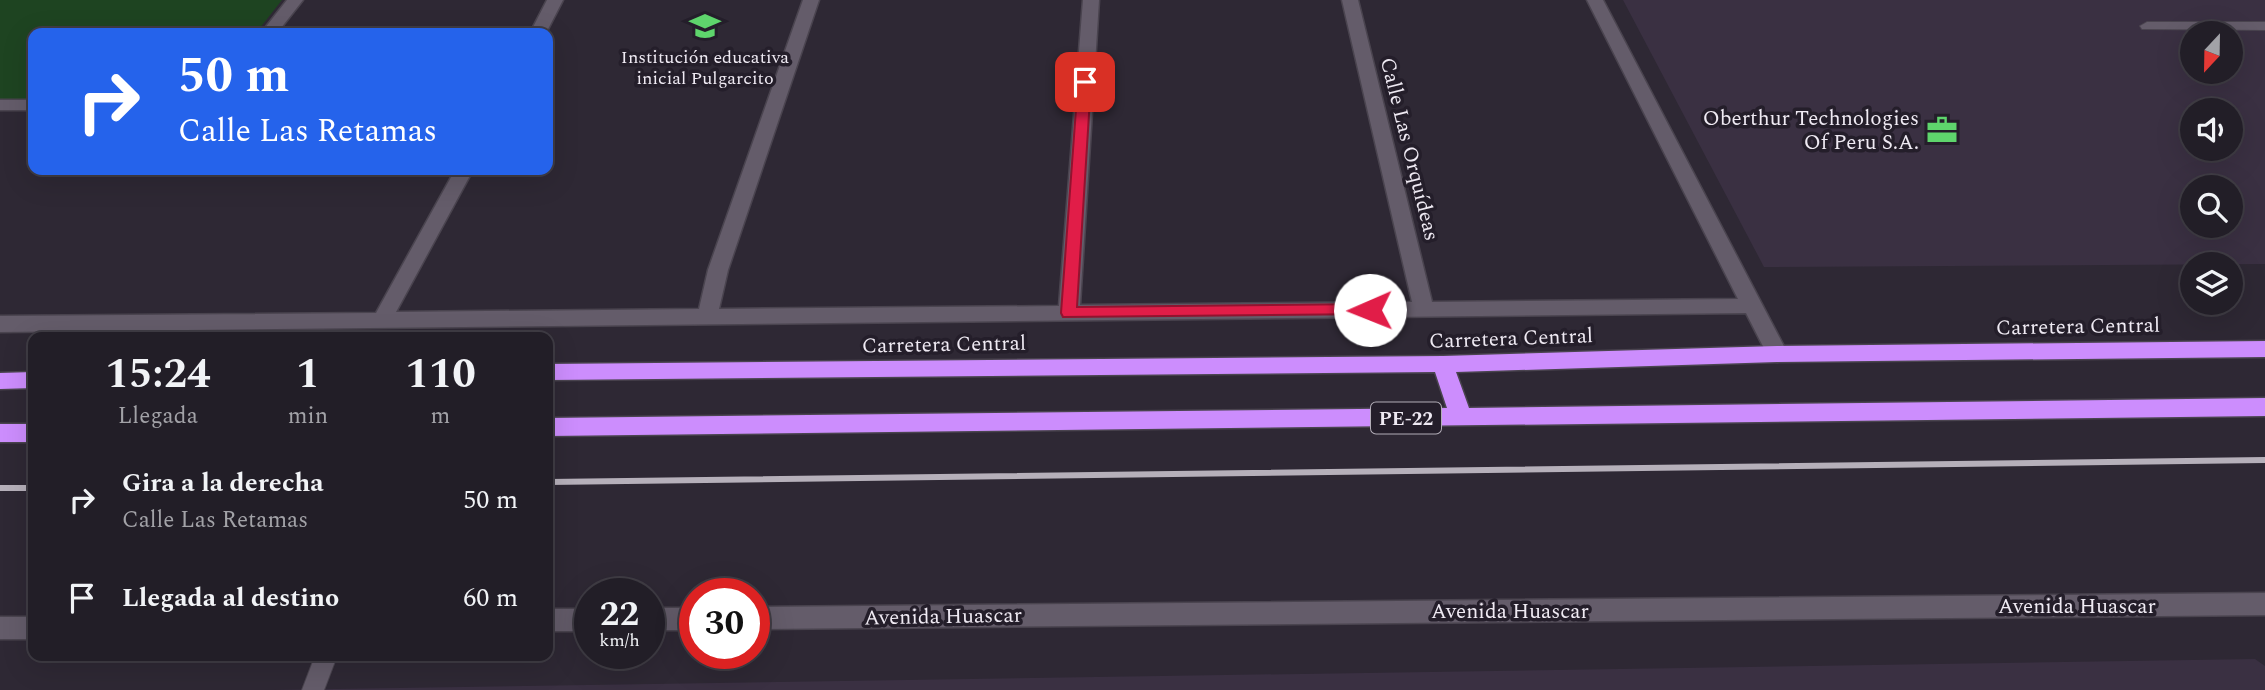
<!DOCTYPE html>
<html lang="es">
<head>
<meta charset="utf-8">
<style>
  body { margin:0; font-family:Spectral,serif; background:#2e2b33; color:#f1f3f6; height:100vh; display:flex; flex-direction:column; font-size:26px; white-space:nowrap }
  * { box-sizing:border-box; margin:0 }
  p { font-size:23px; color:#a2a2a7 }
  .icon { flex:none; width:38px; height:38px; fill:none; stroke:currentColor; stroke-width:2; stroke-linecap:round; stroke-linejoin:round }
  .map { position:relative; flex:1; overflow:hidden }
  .details { position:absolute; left:28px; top:332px; width:525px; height:329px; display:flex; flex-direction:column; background:#221e27; border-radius:14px; box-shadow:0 7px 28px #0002,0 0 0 2px #3f3c44 }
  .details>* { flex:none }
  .hud { position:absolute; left:28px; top:28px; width:525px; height:147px; border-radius:14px; box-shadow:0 7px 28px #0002,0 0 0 2px #3f3c44; background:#2563eb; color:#fff; overflow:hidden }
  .needle { width:46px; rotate:202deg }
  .controls { position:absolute; left:2180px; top:21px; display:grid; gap:14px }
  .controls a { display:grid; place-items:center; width:63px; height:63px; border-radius:50%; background:#221e27; box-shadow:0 7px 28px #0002,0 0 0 2px #3f3c44; font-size:35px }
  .speed { position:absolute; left:574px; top:578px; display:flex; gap:14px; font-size:35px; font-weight:700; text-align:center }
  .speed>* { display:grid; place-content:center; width:91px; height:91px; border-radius:50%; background:#221e27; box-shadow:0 7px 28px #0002,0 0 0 2px #3f3c44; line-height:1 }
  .speed small { font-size:18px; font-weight:400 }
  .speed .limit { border:10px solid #d22; background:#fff; color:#111 }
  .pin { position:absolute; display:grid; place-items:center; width:60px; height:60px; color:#fff; margin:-30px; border-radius:14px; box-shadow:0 4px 10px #0006 }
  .me { position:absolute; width:77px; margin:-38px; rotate:269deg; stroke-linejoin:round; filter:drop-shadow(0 0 5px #0008) }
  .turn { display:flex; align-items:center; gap:24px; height:147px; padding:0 35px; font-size:32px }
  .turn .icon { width:91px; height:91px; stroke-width:2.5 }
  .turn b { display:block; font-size:49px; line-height:60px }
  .eta { display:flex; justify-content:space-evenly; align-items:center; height:119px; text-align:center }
  .eta b { font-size:42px; font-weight:700; line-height:49px }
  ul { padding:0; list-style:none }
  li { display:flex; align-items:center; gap:21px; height:98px; padding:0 35px }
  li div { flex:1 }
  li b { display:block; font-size:26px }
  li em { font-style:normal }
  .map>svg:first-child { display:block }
  .built { fill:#3a3042; fill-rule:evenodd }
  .green { fill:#1e4421 }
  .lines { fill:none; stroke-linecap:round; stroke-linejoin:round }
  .lane-casing { stroke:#4a444f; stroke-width:2 }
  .street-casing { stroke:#4a444f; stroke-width:3 }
  .highway-casing { stroke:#4a444f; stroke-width:3 }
  .lane { fill:#645c6a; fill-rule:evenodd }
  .street { fill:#645c6a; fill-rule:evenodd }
  .highway { fill:#cc8dfd; fill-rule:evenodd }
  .rail { stroke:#b6b0ba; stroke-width:6 }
  .route { fill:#e11d48; stroke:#92132f; stroke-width:2 }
  .labels { text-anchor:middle; stroke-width:7; stroke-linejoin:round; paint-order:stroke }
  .far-poi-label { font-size:18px; fill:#efeaf3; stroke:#241e2a }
  .shield { fill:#241e2a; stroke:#b2adb7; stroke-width:2 }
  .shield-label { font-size:19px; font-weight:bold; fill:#efeaf3 }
  .poi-label { font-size:21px; fill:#efeaf3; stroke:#241e2a; text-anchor:end }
  .street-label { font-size:21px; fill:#efeaf3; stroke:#241e2a }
</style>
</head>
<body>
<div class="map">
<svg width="2265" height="690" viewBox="0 0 2265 690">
  <rect width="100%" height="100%" fill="#2e2834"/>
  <path class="built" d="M1623 0H2265V264L1764 267ZM2193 33H2231V72H2193ZM2193 110H2231V149H2193ZM2193 187H2231V226H2193Z
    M2255 659 2265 666V690H272Z"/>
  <path class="green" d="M0 0H282L256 33H33V99H0Z"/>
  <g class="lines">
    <g class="lane-casing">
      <path id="lane" d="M2147 22H2265V30L2142 29 2140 26Z
        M315 656H337L324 690H302Z"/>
    </g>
    <g class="street-casing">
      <path id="street" d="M287 0H303L277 33H261Z
        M547 0H563L546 33H530Z
        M803 0H819L728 270 719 309 1059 306 1083 0H1099L1080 305 1412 302 1342 0H1358L1432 302 1738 299 1587 0H1603L1788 354 1784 360 1777 362 1770 360 1746 313 0 332V316L376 313 455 170H473L396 312 699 309 708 270Z
        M0 100H33V110H0Z
        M2265 593V615L754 629V607Z
        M649 608H695V630H649Z
        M548 609H590V631H548Z
        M0 617H33V639H0Z"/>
    </g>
    <g class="highway-casing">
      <path id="highway" d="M2265 341V357L1777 362 1456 372 1469 408 2265 398V416L548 436V418L1447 408 1435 372 548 380V364L1443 356 1777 346Z
        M33 372V388L0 389V373Z
        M0 424H33V442H0Z"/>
    </g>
    <use href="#lane" class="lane"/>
    <use href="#street" class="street"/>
    <use href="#highway" class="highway"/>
    <path class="rail" d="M548 482 2265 460
      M0 488H33"/>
  </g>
  <path class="route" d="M1085 79 1091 82 1077 307 1370 304 1375 306 1377 310 1375 314 1063 317 1061 313 1078 82Z"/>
  <defs>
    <g id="school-bare" transform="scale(2.415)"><path d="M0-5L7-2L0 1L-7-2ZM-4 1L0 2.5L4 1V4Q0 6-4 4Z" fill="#5ed56c" stroke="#241e2a" stroke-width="2.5" paint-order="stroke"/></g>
    <g id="office-bare" transform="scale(2.415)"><path d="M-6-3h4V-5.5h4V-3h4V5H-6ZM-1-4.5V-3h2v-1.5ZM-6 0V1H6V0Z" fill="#5ed56c" stroke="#241e2a" stroke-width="2.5" paint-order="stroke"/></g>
  </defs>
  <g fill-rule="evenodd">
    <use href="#school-bare" x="705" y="26"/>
    <use href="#office-bare" x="1942" y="130"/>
  </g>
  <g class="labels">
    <g class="far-poi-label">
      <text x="705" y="63">Institución educativa<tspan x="705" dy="21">inicial Pulgarcito</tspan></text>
    </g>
    <rect class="shield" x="1371" y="402.5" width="70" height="31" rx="5"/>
    <g class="shield-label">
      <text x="1406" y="425">PE-22</text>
    </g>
    <g class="poi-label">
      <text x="1919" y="125">Oberthur Technologies<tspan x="1919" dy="24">Of Peru S.A.</tspan></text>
    </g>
    <g class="street-label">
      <text transform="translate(1410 149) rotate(76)" y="7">Calle Las Orquídeas</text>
      <text transform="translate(2078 326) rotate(-1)" y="7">Carretera Central</text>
      <text transform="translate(1511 338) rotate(-2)" y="7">Carretera Central</text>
      <text transform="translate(944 344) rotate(-1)" y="7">Carretera Central</text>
      <text x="2077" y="613">Avenida Huascar</text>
      <text x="1510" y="618">Avenida Huascar</text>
      <text transform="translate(943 616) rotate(-1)" y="7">Avenida Huascar</text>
    </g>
  </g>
</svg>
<div class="controls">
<a><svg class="needle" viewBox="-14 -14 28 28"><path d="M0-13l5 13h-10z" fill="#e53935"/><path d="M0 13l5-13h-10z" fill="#a2a2a7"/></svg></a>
<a><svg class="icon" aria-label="sound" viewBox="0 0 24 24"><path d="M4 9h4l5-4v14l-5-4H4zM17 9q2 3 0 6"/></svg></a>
<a><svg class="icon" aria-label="search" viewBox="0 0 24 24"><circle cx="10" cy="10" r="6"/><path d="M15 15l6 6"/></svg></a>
<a><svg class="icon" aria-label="layers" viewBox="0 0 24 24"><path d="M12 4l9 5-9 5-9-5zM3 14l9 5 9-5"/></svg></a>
</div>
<div class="speed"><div>22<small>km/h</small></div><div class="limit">30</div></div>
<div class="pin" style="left:1085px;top:82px;background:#d93025"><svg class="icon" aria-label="arrive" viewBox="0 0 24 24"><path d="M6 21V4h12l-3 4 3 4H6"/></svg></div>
<svg class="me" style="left:1370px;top:310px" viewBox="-20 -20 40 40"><circle r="19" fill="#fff"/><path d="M0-13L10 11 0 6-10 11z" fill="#e11d48"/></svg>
<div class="hud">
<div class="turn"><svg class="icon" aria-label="right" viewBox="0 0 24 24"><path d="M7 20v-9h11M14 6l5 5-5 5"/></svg><div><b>50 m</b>Calle Las Retamas</div></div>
</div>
<section class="details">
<div class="eta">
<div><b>15:24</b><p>Llegada</p></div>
<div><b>1</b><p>min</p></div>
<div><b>110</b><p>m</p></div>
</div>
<ul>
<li><svg class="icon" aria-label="right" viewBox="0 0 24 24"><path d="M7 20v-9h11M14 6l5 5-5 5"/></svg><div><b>Gira a la derecha</b><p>Calle Las Retamas</p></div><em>50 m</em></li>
<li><svg class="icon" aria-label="arrive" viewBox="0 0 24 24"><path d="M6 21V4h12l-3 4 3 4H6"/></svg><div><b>Llegada al destino</b></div><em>60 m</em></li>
</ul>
</section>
</div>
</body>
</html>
